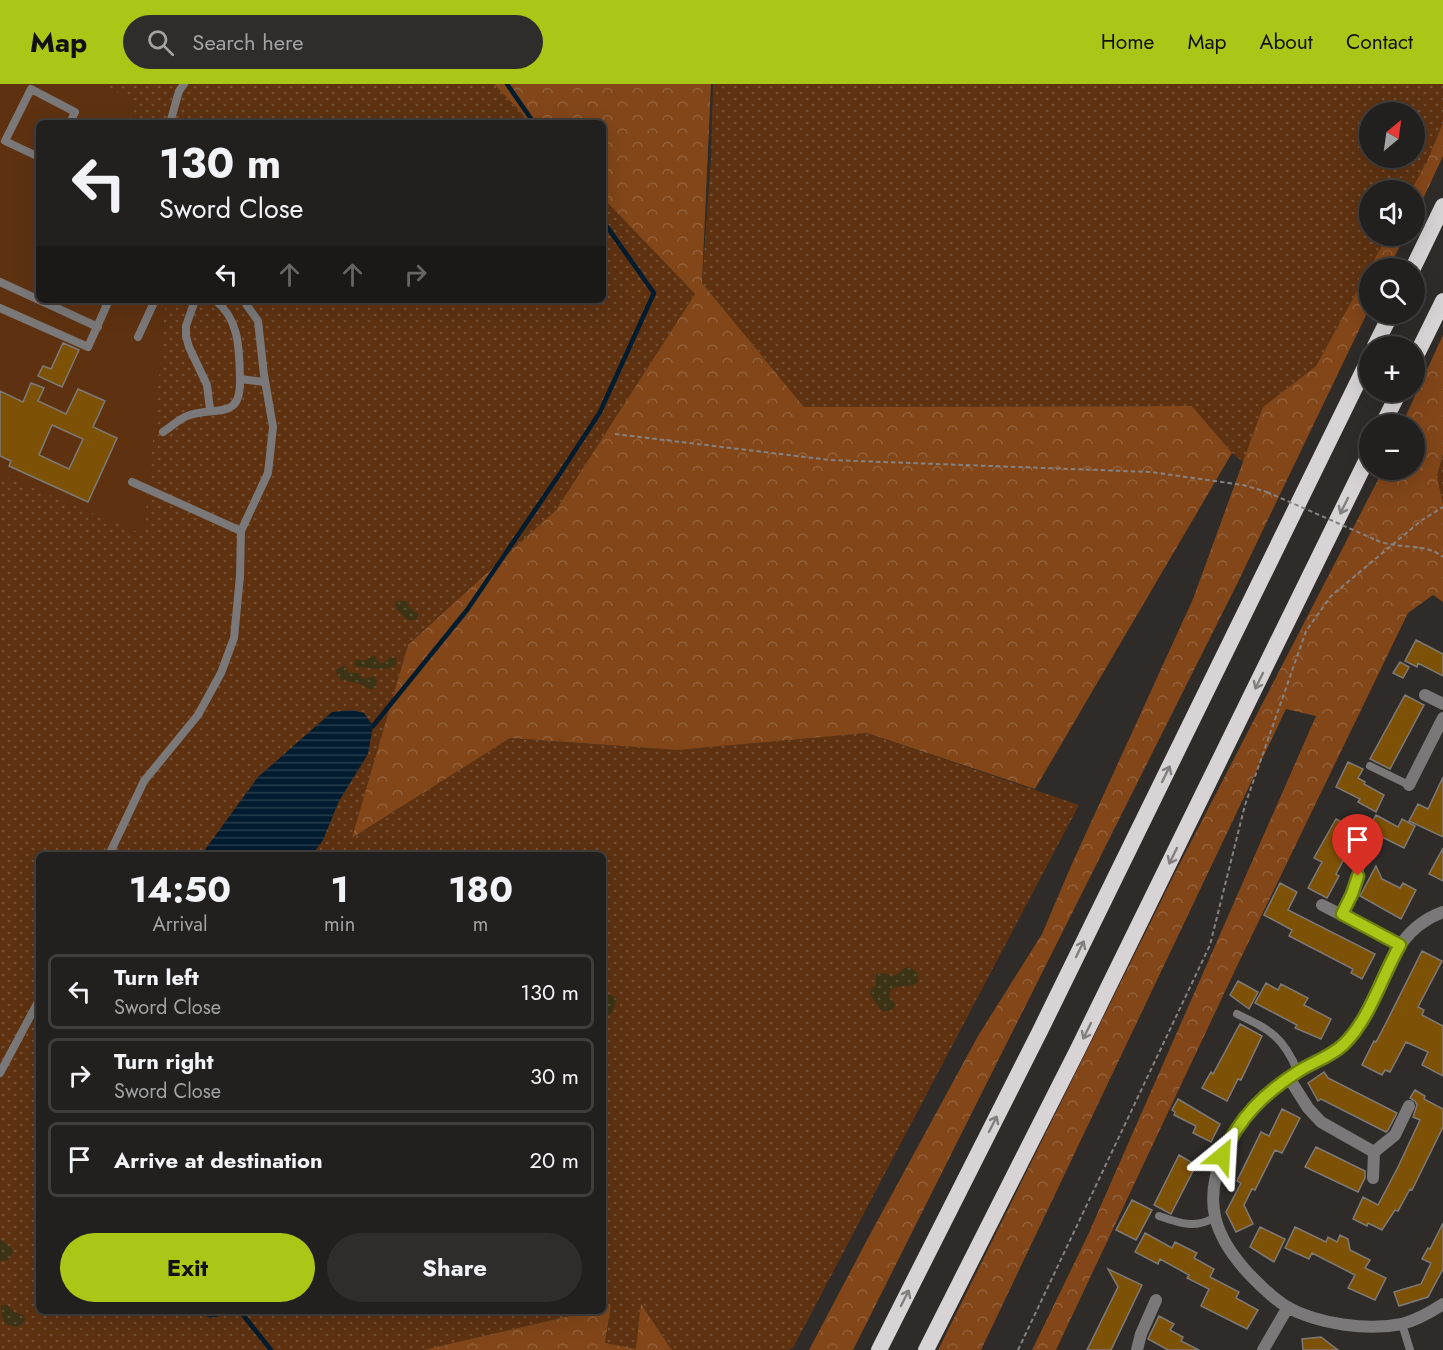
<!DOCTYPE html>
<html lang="en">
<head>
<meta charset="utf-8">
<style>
  body { margin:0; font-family:Jost,sans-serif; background:#2e2d2c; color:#f1f3f6; height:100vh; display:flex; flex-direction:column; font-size:22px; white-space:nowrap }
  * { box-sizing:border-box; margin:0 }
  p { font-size:20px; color:#a2a3a4 }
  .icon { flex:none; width:33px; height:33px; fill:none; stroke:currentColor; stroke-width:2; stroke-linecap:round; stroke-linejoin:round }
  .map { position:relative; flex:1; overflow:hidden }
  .details { position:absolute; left:36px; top:768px; width:570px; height:462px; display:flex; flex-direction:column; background:#22201f; border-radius:9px; box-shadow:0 6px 24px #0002,0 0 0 2px #3f3e3d }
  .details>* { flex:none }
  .banner { position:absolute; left:36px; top:36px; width:570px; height:183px; border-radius:9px; box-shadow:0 6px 24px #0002,0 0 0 2px #3f3e3d; background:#22201f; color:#f1f3f6; overflow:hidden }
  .needle { width:39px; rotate:29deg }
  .buttons { position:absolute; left:1359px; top:18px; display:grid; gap:12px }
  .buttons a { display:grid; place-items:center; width:66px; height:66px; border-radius:50%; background:#22201f; box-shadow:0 6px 24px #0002,0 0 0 2px #3f3e3d; font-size:30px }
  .pin { position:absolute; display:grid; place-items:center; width:51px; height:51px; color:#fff; margin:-62px -26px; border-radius:50% 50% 50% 0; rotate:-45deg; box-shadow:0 0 6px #0007 }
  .pin .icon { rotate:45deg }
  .me { position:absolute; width:66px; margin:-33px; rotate:27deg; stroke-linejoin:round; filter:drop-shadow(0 0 4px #0008) }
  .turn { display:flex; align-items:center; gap:21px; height:126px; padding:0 24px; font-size:27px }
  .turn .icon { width:78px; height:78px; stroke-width:2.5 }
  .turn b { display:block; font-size:42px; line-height:51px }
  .lanes { display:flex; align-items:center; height:57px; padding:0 24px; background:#0003; justify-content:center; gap:30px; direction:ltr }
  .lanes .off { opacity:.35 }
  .eta { display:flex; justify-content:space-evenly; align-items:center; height:102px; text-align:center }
  .eta b { font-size:36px; font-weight:700; line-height:42px }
  .action { display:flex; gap:12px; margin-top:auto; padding:12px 24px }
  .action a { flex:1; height:69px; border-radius:36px; background:#aac718; color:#111; font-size:24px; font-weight:700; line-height:69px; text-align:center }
  .action a+a { background:#2e2d2c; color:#f1f3f6 }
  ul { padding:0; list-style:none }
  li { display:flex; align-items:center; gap:18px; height:75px; margin:0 12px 9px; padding:0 12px; border:3px solid #3f3e3d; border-radius:9px }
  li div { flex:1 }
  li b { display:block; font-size:22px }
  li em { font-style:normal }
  header { display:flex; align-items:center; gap:36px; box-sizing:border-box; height:84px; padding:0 30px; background:#aac718; color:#111 }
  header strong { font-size:28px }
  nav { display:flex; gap:33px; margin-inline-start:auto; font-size:21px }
  .search { width:420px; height:54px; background:#2e2d2c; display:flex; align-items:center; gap:15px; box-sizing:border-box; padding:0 21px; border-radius:33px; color:#a2a3a4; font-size:22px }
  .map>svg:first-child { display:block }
  .green { fill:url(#green-dots); fill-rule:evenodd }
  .forest { fill:url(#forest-crowns) }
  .sand { fill:url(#sand-dots) }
  .pitch { fill:#5e3211 }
  .water { fill:url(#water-rules) }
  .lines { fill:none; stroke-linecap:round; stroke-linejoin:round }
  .stream { stroke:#021c2f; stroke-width:4.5 }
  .building { fill:#7e5206; stroke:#7d7a77; stroke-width:1.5; fill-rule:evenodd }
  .path { stroke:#858281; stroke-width:2; stroke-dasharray:4.5 3; stroke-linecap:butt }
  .service { stroke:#7a7878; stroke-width:8 }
  .minor { stroke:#7a7878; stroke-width:12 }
  .trunk { stroke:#d8d3d4; stroke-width:16 }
  .path-bridge { stroke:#858281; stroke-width:2; stroke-dasharray:4.5 3; stroke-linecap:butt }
  .oneway { stroke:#837f7e }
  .route-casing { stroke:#6e8110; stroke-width:15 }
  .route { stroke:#aac718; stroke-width:10 }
</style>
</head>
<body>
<header>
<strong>Map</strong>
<div class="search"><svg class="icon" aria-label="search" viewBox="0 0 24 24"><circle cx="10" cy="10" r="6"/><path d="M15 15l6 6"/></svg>Search here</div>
<nav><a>Home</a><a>Map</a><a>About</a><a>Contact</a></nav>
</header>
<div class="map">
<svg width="1443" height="1266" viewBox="0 0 1443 1266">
  <defs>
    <pattern id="green-dots" width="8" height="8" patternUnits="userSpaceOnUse" patternTransform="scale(1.5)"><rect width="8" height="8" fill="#5e3211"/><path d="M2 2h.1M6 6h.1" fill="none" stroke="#744f33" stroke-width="1.8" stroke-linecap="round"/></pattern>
    <pattern id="forest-crowns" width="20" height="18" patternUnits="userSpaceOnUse" patternTransform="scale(1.5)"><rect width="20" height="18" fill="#824619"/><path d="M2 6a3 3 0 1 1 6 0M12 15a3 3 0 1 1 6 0" fill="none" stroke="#93603a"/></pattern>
    <pattern id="sand-dots" width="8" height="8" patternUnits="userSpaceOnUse" patternTransform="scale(1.5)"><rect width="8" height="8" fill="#3b3313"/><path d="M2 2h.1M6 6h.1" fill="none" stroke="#575035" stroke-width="1.8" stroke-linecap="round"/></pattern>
    <pattern id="water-rules" width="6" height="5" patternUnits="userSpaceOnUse" patternTransform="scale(1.5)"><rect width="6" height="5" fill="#021c2f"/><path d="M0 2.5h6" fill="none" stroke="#263c4c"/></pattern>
  </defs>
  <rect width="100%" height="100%" fill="#2e2b29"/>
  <path class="green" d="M0 0H494L531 39H39V216H603V114L695 210 556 426 408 561 353 754 509 654 677 666 867 649 1079 721 793 1264 788 1266H672L648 1230 636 1266 605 1260 611 1223 603 1224V771H39V1227H591L423 1266H0Z
    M713 0H1443V39L1427 77 1411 106H1370V152H1387L1316 282 1263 323 1247 381 1232 369 1192 322 804 323 702 199 711 73ZM1370 28H1414V74H1370Z
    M1443 370V420L1437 392Z"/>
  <path class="forest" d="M494 0H711L702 199 804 323 1192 322 1232 369 1035 705 867 649 677 666 510 654 352 754 408 561 556 426 695 210 603 114V39H531Z
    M1443 39V72L1415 132 1414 106H1411L1427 77Z
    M1387 152H1405L1389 184H1370L1369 225 1237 500 853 1266H809L867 1156 978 952 1042 850 1071 782 1193 515 1263 323 1316 282Z
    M1443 251V370L1437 392 1443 420V518L1433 511 1408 529 1238 880 1056 1266H1032L1087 1153 1316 632 1286 625 981 1266H938L1177 785 1383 386H1414V340H1402Z
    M641 1220 672 1266H423L591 1227H603V1224L611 1222 605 1259 636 1265Z"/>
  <path class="sand" d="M398 517H406L410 524 419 530 416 536H408L396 525 395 519Z
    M374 571 380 579H384L391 573 397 575 395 582C382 587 370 584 357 583L354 581 356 575 364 577Z
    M345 581 349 589H358L363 595 374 592C378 598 378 603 372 606 367 604 363 601 358 599 348 596 338 600 336 586Z
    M909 883 917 888 918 898C910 905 898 900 890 906L889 913 896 921 890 927H882L869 909 876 900V890L883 889 895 892 905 884Z
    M612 911 617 915 611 930 608 931 603 928V912Z
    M0 1155 12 1164 13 1168 8 1176 0 1177Z
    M4 1221H7L14 1228 23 1231 25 1235 23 1240 16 1243 5 1240 2 1233 1 1222Z"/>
  <path class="pitch" d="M0 0H105L133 19 129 39H39V216H166L144 451 0 390Z"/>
  <path class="water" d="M352 626 364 629 373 642 368 670 339 717 323 756 312 771H201L258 693 332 628Z
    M192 1227H240L211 1234Z"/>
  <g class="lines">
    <path class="stream" d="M507 0 534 39
      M373 642 467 526 561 388 600 328 654 209 603 137
      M240 1227 271 1266"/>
  </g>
  <path class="building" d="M63 259 79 266 62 303 38 292 43 282 51 285Z
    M31 299 44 304 38 317 66 330 78 305 105 317 93 343 117 354 88 418 9 382 11 377 0 372V307L23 318ZM52 341 83 355 69 385 39 371Z
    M1416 556 1443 570V592L1418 579 1417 583 1405 577Z
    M1400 578 1409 583 1403 594 1393 589Z
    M1405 611 1424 621 1390 685 1370 675Z
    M1348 678 1363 685 1358 694 1365 698 1364 700 1384 711 1376 728 1358 718 1360 715 1336 703Z
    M1443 693V753L1409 737 1418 720 1428 725Z
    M1376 731 1398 743 1402 735 1415 742 1404 764 1378 751 1371 765 1360 759Z
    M1336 735 1359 747 1336 790 1339 792 1327 814 1308 804 1322 778 1314 774Z
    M1443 764V797L1429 790Z
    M1376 782 1382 795 1400 804 1403 799 1416 806 1401 835 1360 812Z
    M1280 799 1297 808 1288 826 1375 870 1362 895 1351 889 1353 885 1289 852 1292 846 1264 831Z
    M1422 867 1442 877 1418 923 1424 926 1422 931 1443 942V992L1422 981 1428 968 1406 958 1390 988 1385 986 1382 991 1362 981 1374 957 1376 958 1386 939Z
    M1238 897 1258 908 1249 925 1230 911Z
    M1266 899 1278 906 1281 900 1308 914 1304 921 1331 935 1321 955 1295 944 1297 941 1255 919Z
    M1240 940 1262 952 1241 996 1238 995 1227 1017 1202 1004 1211 988 1213 990Z
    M1324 988 1328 994 1397 1029 1388 1046 1386 1048 1321 1015 1318 1017 1308 999Z
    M1415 1006 1425 1012 1424 1015 1443 1025V1043L1412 1106 1410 1105 1398 1127 1395 1126 1382 1146 1368 1139 1367 1142 1353 1135 1363 1113 1378 1121 1398 1083 1420 1036 1413 1033 1417 1021 1415 1017 1410 1014Z
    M1178 1015 1220 1040 1211 1058 1193 1049 1196 1042 1174 1031 1175 1028 1172 1026Z
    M1282 1025 1300 1034 1282 1069 1275 1066 1255 1106 1252 1105 1244 1121 1253 1140 1236 1148 1226 1128 1241 1099 1237 1097 1261 1048 1269 1052Z
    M1316 1063 1365 1087V1094L1358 1108 1305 1083Z
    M1179 1071 1196 1081 1171 1130 1154 1121Z
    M1132 1116 1152 1126 1136 1156 1116 1146Z
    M1443 1139V1185L1428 1213 1399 1222 1394 1208 1421 1200 1431 1179 1422 1175 1428 1164 1430 1165Z
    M1260 1143 1285 1155 1274 1178 1250 1163Z
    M1295 1143 1326 1158 1328 1153 1337 1158 1340 1151 1348 1155 1350 1166 1370 1176 1365 1184 1386 1194 1375 1216 1348 1204 1355 1191 1312 1169 1309 1175 1285 1164Z
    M1145 1149 1172 1164 1175 1158 1197 1169 1194 1174 1214 1185 1210 1193 1239 1208 1236 1214 1258 1226 1247 1245 1201 1222 1209 1205 1187 1194 1189 1191 1160 1175 1158 1180 1135 1168Z
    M1108 1185 1142 1201 1111 1266H1087L1118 1203Z
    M1159 1232 1174 1240 1170 1246 1183 1253 1181 1257 1199 1266H1168L1148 1255Z
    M1321 1253 1338 1266H1303L1302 1255Z"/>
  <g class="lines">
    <path class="path" d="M615 350 830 376 1151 388 1243 401 1267 408
      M1376 456C1397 466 1425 458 1443 473
      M1018 1266 1210 861 1245 721 1306 547 1331 512 1422 436 1443 423"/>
    <path class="service" d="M170 39 179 7 184 0
      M39 73 5 57 31 5 75 28 70 39
      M0 198 98 243
      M195 216 186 242V252L189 263 207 301 210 326
      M215 216C240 236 239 265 240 295L265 298
      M0 224 88 263 109 216
      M138 253 155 216
      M163 348C171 343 179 335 187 332 216 321 241 338 240 295
      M241 447 268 389 273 343 264 291 258 237 243 216
      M1370 682 1409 701
      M109 771 144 697 198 631 221 589 234 554 240 492 241 447 132 398
      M1352 810 1364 773
      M1237 930C1270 946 1283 952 1298 988
      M0 989 39 916
      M1159 1132C1179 1139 1194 1145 1214 1134
      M1402 1240 1410 1266"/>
    <path class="minor" d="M1425 611 1443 620
      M1409 701 1443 634
      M1322 821 1400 861
      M1443 828C1387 848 1385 907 1353 949 1339 968 1318 975 1298 988 1266 1009 1238 1033 1223 1070 1203 1119 1214 1152 1249 1190 1261 1202 1272 1214 1287 1223 1318 1240 1367 1247 1402 1240 1416 1236 1431 1228 1443 1220
      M1342 830 1352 810
      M1289 994 1308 1024 1321 1038 1374 1068
      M1373 1094 1374 1068 1395 1051 1409 1022
      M1137 1266 1141 1250 1156 1216
      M1263 1266 1288 1223"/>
    <path class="trunk" d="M1413 184 1443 122
      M1375 262 1391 230
      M1414 276 1443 217
      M1383 340 1399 308
      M879 1266 1040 947 1370 273
      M926 1266 1078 965 1370 369"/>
    <path class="path-bridge" d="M1267 408 1376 456"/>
  </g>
  <defs><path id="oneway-shaft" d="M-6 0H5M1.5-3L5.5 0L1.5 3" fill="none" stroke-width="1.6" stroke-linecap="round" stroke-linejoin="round" transform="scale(1.5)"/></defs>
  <g class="oneway">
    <use href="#oneway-shaft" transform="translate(1344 422) rotate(116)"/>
    <use href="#oneway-shaft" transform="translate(1259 597) rotate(116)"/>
    <use href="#oneway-shaft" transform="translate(1166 690) rotate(-64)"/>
    <use href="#oneway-shaft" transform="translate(1173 772) rotate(116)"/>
    <use href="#oneway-shaft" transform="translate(1080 865) rotate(-64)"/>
    <use href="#oneway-shaft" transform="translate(1087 947) rotate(116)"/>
    <use href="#oneway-shaft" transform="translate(993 1040) rotate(-63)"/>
    <use href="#oneway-shaft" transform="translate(905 1214) rotate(-63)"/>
  </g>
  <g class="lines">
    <g class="route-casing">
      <path id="route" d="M1222 1072C1240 1033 1263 1010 1299 987 1313 978 1330 973 1343 961 1369 937 1382 892 1400 861L1342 830 1352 810 1358 792"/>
    </g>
    <use href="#route" class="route"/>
  </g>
</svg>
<div class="buttons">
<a><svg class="needle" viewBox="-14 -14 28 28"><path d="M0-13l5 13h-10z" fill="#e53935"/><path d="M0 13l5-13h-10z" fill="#a2a3a4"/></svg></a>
<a><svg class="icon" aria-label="sound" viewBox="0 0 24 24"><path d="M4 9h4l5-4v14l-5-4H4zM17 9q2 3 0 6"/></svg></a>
<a><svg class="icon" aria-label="search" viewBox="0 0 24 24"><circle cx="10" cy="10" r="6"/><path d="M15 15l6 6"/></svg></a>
<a>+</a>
<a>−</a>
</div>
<div class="pin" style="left:1358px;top:792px;background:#d93025"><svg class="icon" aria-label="arrive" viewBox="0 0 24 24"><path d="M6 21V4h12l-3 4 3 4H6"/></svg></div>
<svg class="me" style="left:1222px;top:1072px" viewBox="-20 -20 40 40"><path d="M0-17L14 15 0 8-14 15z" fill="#aac718" stroke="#fff" stroke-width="4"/></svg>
<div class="banner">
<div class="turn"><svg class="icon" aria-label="left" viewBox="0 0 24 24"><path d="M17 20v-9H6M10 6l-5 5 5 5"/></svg><div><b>130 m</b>Sword Close</div></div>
<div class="lanes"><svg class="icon" aria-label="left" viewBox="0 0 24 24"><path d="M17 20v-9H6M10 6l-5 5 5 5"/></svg><svg class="icon off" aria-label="ahead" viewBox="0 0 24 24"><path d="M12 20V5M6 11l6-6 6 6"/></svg><svg class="icon off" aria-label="ahead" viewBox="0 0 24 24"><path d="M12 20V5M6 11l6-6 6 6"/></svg><svg class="icon off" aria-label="right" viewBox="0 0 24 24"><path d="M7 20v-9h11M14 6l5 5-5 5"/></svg></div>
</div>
<section class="details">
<div class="eta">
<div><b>14:50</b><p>Arrival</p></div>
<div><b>1</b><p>min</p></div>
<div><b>180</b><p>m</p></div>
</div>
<ul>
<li><svg class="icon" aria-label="left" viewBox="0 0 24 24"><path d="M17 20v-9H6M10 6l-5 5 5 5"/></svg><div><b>Turn left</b><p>Sword Close</p></div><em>130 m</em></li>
<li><svg class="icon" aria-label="right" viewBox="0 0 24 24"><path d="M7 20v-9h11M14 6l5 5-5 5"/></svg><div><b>Turn right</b><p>Sword Close</p></div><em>30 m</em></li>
<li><svg class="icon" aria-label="arrive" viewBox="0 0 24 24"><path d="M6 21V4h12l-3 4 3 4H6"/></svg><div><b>Arrive at destination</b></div><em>20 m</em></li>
</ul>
<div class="action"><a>Exit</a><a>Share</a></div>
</section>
</div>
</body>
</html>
